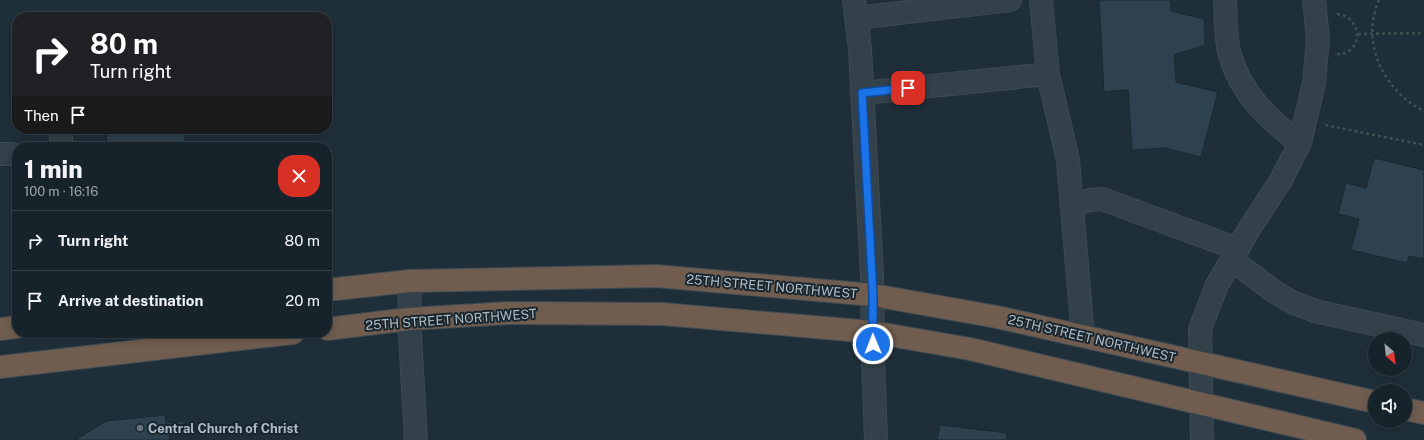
<!DOCTYPE html>
<html lang="en">
<head>
<meta charset="utf-8">
<style>
  body { margin:0; font-family:"Public Sans",sans-serif; background:#242f37; color:#f1f3f6; height:100vh; display:flex; flex-direction:column; font-size:15px; white-space:nowrap }
  * { box-sizing:border-box; margin:0 }
  p { font-size:13px; color:#9ea4a9 }
  .icon { flex:none; width:22px; height:22px; fill:none; stroke:currentColor; stroke-width:2; stroke-linecap:round; stroke-linejoin:round }
  .map { position:relative; flex:1; overflow:hidden }
  .sheet { position:absolute; left:12px; top:142px; width:320px; height:196px; display:flex; flex-direction:column; background:#17232b; border-radius:16px; box-shadow:0 2px 10px #0003,0 0 0 1px #364047 }
  .sheet>* { flex:none }
  .hud { position:absolute; left:12px; top:12px; width:320px; height:122px; border-radius:16px; box-shadow:0 2px 10px #0003,0 0 0 1px #364047; background:#202124; color:#fff; overflow:hidden }
  .needle { width:26px; rotate:152deg }
  .tools { position:absolute; left:1368px; top:332px; display:grid; gap:8px }
  .tools a { display:grid; place-items:center; width:44px; height:44px; border-radius:50%; background:#17232b; box-shadow:0 2px 10px #0003,0 0 0 1px #364047; font-size:20px }
  .pin { position:absolute; display:grid; place-items:center; width:34px; height:34px; color:#fff; margin:-17px; border-radius:8px; box-shadow:0 2px 6px #0006 }
  .me { position:absolute; width:44px; margin:-22px; rotate:359deg; stroke-linejoin:round; filter:drop-shadow(0 0 3px #0008) }
  .turn { display:flex; align-items:center; gap:14px; height:84px; padding:0 12px; font-size:18px }
  .turn .icon { width:52px; height:52px; stroke-width:2.5 }
  .turn b { display:block; font-size:28px; line-height:34px }
  .then { display:flex; align-items:center; height:38px; padding:0 12px; background:#0003; gap:8px; font-size:15px }
  .round { display:grid; place-items:center; flex:none; width:42px; height:42px; border-radius:16px; background:#242f37 }
  .summary { display:flex; align-items:center; justify-content:space-between; height:68px; padding:0 12px }
  h1 { font-size:24px; font-weight:800; line-height:30px }
  ul { padding:0; list-style:none }
  li { display:flex; align-items:center; gap:12px; height:60px; padding:0 12px; border-top:1px solid #364047 }
  li div { flex:1 }
  li b { display:block; font-size:15px }
  li em { font-style:normal }
  .map>svg:first-child { display:block }
  .building { fill:#2e414e; stroke:#1b2830 }
  .lines { fill:none; stroke-linecap:round; stroke-linejoin:round }
  .minor-casing { stroke:#3d4a53; stroke-width:24 }
  .highway-casing { stroke:#3e4c54; stroke-width:24 }
  .path { stroke:#3a5350; stroke-width:2.5; stroke-dasharray:3 3; stroke-linecap:butt }
  .minor { stroke:#33414a; stroke-width:22 }
  .highway { stroke:#705d50; stroke-width:22 }
  .route-casing { stroke:#114b97; stroke-width:10 }
  .route { stroke:#1a73e8; stroke-width:7 }
  .worship-dot { fill:#6b7280; stroke:#19262e; stroke-width:1.5 }
  .labels { text-anchor:middle; stroke-width:4; stroke-linejoin:round; paint-order:stroke }
  .street-label { font-size:13px; fill:#aebcc6; stroke:#19262e }
  .poi-label { font-size:13px; font-weight:bold; fill:#aebcc6; stroke:#19262e; text-anchor:start }
</style>
</head>
<body>
<div class="map">
<svg width="1424" height="440" viewBox="0 0 1424 440">
  <rect width="100%" height="100%" fill="#1f2f39"/>
  <path class="building" d="M1099 0H1171V11L1204 19 1205 45 1174 55 1176 82 1218 92 1201 157 1165 148 1132 150 1128 90 1104 92Z
    M106 129H185V147H107Z
    M1374 158 1424 170V259L1409 256 1407 263 1351 250 1359 219 1338 214 1346 183 1366 188Z
    M165 415 166 423 184 421 186 433 169 435 170 440H75L106 421Z
    M940 425 1007 433V440H937Z"/>
  <g class="lines">
    <g class="minor-casing">
      <path id="minor" d="M854 0 860 49 873 295 872 332 876 440
        M1041 0 1048 74 1068 160 1083 336
        M1225 0C1226 18 1225 38 1230 55 1241 94 1269 120 1300 143
        M856 18 1010 0
        M862 93 1048 74
        M60 129 62 147
        M0 154H11L17 156
        M1072 205 1090 200 1102 199 1238 249
        M1232 260 1275 292 1292 302 1315 311 1424 335
        M410 281 409 319 416 440
        M1202 440 1200 329 1217 285 1248 231 1281 180 1300 143 1314 83 1318 39 1314 0"/>
    </g>
    <g class="highway-casing">
      <path id="highway" d="M327 290 410 281 656 276 873 295 997 317 1375 402
        M0 329 17 327
        M327 329 409 319 509 313 662 314 872 332 970 349 1355 440
        M0 367 293 333
        M1405 409 1424 413"/>
    </g>
    <path class="path" d="M1379 0C1360 43 1384 91 1424 111
      M1337 14C1363 16 1364 55 1337 54
      M1358 34 1424 33
      M1325 125 1424 145"/>
    <use href="#minor" class="minor"/>
    <use href="#highway" class="highway"/>
  </g>
  <g class="lines">
    <g class="route-casing">
      <path id="route" d="M873 344V295L862 93 908 88"/>
    </g>
    <use href="#route" class="route"/>
  </g>
  <circle class="worship-dot" cx="140" cy="428" r="4"/>
  <g class="labels">
    <g class="street-label">
      <text transform="translate(772 286) rotate(5)" y="5">25TH STREET NORTHWEST</text>
      <text transform="translate(451 319) rotate(-4)" y="5">25TH STREET NORTHWEST</text>
      <text transform="translate(1092 338) rotate(13)" y="5">25TH STREET NORTHWEST</text>
    </g>
    <g class="poi-label">
      <text x="148" y="433">Central Church of Christ</text>
    </g>
  </g>
</svg>
<div class="tools">
<a><svg class="needle" viewBox="-14 -14 28 28"><path d="M0-13l5 13h-10z" fill="#e53935"/><path d="M0 13l5-13h-10z" fill="#9ea4a9"/></svg></a>
<a><svg class="icon" aria-label="sound" viewBox="0 0 24 24"><path d="M4 9h4l5-4v14l-5-4H4zM17 9q2 3 0 6"/></svg></a>
</div>
<div class="pin" style="left:908px;top:88px;background:#d93025"><svg class="icon" aria-label="arrive" viewBox="0 0 24 24"><path d="M6 21V4h12l-3 4 3 4H6"/></svg></div>
<svg class="me" style="left:873px;top:344px" viewBox="-20 -20 40 40"><circle r="17" fill="#1a73e8" stroke="#fff" stroke-width="3"/><path d="M0-11L8 9 0 5-8 9z" fill="#fff"/></svg>
<div class="hud">
<div class="turn"><svg class="icon" aria-label="right" viewBox="0 0 24 24"><path d="M7 20v-9h11M14 6l5 5-5 5"/></svg><div><b>80 m</b>Turn right</div></div>
<div class="then">Then<svg class="icon" aria-label="arrive" viewBox="0 0 24 24"><path d="M6 21V4h12l-3 4 3 4H6"/></svg></div>
</div>
<section class="sheet">
<div class="summary"><div><h1>1 min</h1><p>100 m · 16:16</p></div><a class="round" style="background:#d93025;color:#fff"><svg class="icon" aria-label="close" viewBox="0 0 24 24"><path d="M6 6l12 12M18 6L6 18"/></svg></a></div>
<ul>
<li><svg class="icon" aria-label="right" viewBox="0 0 24 24"><path d="M7 20v-9h11M14 6l5 5-5 5"/></svg><div><b>Turn right</b></div><em>80 m</em></li>
<li><svg class="icon" aria-label="arrive" viewBox="0 0 24 24"><path d="M6 21V4h12l-3 4 3 4H6"/></svg><div><b>Arrive at destination</b></div><em>20 m</em></li>
</ul>
</section>
</div>
</body>
</html>
